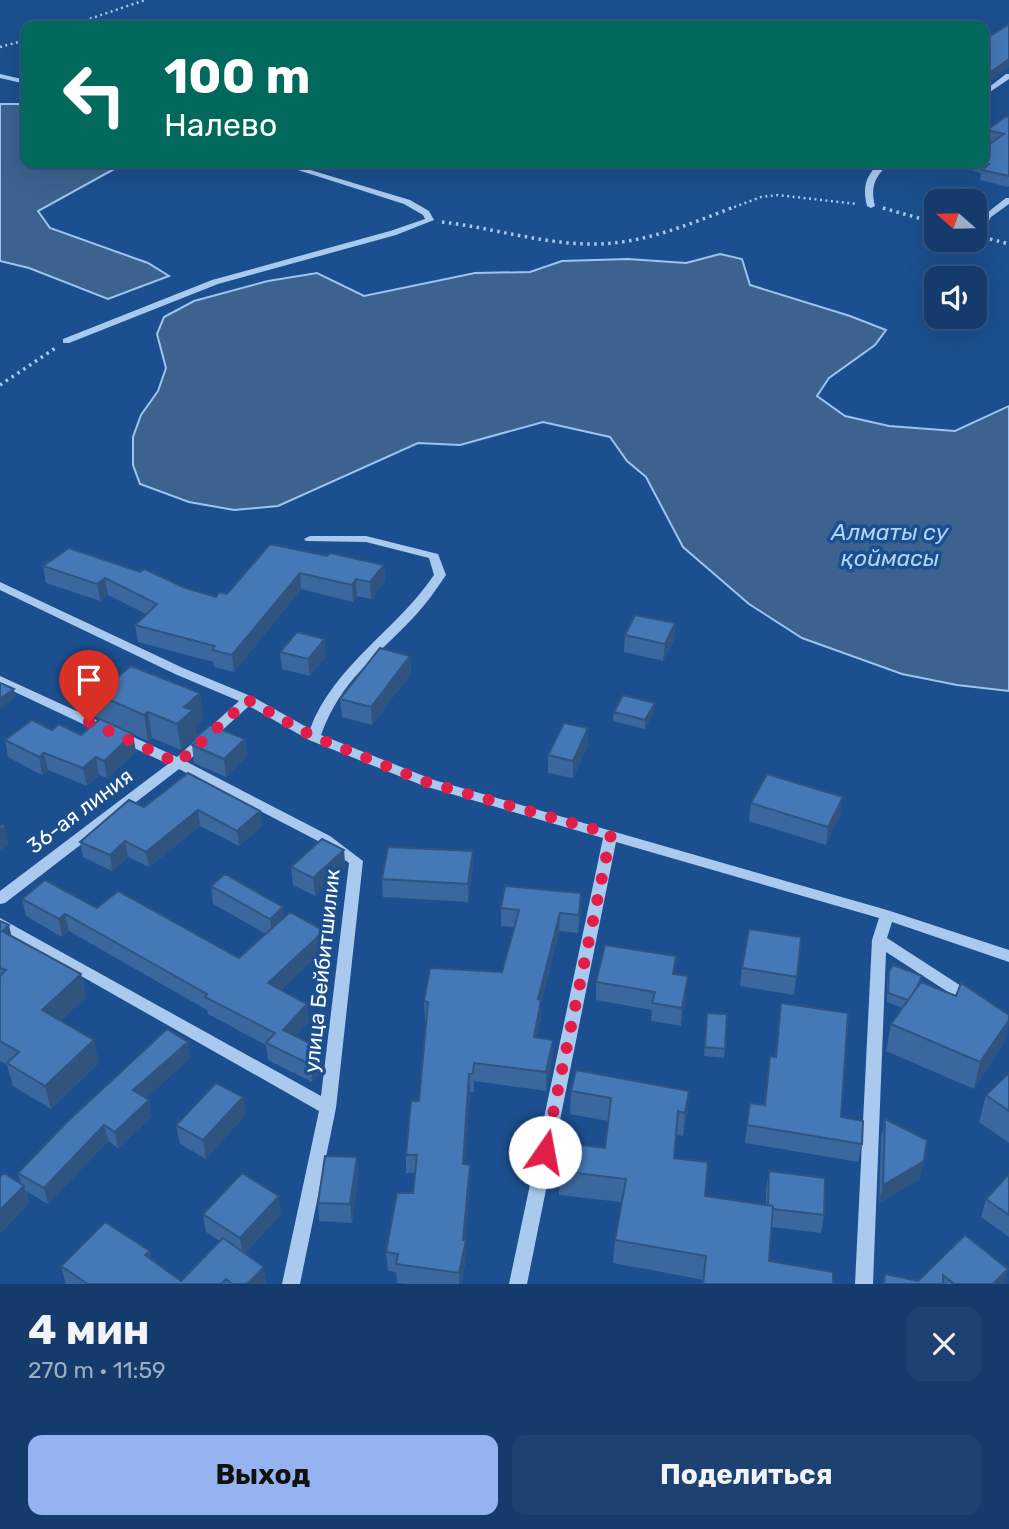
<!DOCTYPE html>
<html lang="ru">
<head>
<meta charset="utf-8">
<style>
  body { margin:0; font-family:Rubik,sans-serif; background:#1d4271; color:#f1f3f6; height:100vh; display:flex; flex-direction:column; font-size:26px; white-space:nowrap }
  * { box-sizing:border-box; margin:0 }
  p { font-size:23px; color:#9dadc1 }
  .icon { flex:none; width:38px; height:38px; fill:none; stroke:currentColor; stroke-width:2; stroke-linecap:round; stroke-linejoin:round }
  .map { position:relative; height:1284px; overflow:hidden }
  .details { display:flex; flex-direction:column; background:#143b6b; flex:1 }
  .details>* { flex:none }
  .banner { position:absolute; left:21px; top:21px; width:968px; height:147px; border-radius:14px; box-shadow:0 7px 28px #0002,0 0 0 2px #33557e; background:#00695c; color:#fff; overflow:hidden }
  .needle { width:46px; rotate:290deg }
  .controls { position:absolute; left:924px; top:189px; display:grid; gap:14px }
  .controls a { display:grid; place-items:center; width:63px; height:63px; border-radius:14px; background:#143b6b; box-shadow:0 7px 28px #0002,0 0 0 2px #33557e; font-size:35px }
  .pin { position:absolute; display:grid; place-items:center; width:60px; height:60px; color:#fff; margin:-72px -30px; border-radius:50% 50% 50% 0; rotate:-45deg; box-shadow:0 0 7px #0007 }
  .pin .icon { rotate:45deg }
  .me { position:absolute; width:77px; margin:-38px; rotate:12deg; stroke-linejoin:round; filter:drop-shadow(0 0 5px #0008) }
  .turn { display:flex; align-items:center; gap:24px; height:147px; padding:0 28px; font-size:32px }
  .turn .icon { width:91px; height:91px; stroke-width:2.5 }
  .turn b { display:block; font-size:49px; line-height:60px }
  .round { display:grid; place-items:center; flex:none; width:74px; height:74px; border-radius:14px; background:#1d4271 }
  .overview { display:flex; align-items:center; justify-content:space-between; height:119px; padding:0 28px }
  h1 { font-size:42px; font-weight:700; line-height:52px }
  .cta { display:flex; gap:14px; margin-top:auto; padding:14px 28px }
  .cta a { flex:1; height:80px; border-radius:14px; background:#95b2f1; color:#111; font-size:28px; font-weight:700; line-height:80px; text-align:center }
  .cta a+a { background:#1d4271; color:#f1f3f6 }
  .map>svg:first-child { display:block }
  .water { fill:#3c6290; stroke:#9cc4f0; stroke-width:2 }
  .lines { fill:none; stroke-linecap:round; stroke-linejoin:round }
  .path-far1 { stroke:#a9c9ee; stroke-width:2.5; stroke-dasharray:2 3.5; stroke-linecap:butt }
  .path { stroke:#a9c9ee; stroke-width:3.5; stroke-dasharray:2.5 4.5; stroke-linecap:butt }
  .minor { fill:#a9c9ee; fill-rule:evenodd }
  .wall { fill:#3a679d }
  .shaded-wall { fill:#305480 }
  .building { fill:#4478b7; stroke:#305480; stroke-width:2 }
  .route { stroke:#e11d48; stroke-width:12; stroke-dasharray:0 21.6 }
  .labels { text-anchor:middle; stroke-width:7; stroke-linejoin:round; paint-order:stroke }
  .street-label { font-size:21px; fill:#fff; stroke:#1b4f8f }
  .water-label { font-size:23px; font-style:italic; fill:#b5d3f5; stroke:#1b4f8f }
</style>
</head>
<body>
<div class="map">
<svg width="1009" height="1284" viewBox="0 0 1009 1284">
  <rect width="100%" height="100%" fill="#1b4f8f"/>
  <path class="water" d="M0 104H26V163H125L38 211 50 228 148 263 169 276 108 299 29 268 0 261Z
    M720 254 742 259 750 285 850 316 886 330 875 345 829 378 817 396 845 416 889 426 955 431 1009 406V691L957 685 902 674 802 638 749 604 683 547 646 477 627 461 610 437 543 422 460 445 418 443 278 506 234 510 189 502 140 484 133 465V437L141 415 158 391 166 368 157 334 164 317 194 301 268 281 317 273 364 296 475 273 530 272 562 261 628 259 686 263Z"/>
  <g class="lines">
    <path class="path-far1" d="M69 26 145 0
      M0 47 26 40
      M883 208 887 209
      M729 209 761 197 778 195 857 204"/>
    <path class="path" d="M883 208 936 223
      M442 222C494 228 545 245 598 244 645 243 690 224 734 207
      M990 239 1009 244
      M0 385 57 347"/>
    <path class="minor" d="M0 74 26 80V84L0 78Z
      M1006 74H1009V79L984 96V91Z
      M276 163H287L410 200 429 211 434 220 396 235 218 284 69 343H63V339L212 280 390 231 425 219 423 215 404 204Z
      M880 163H889C875 177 870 186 875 206L871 208 867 206C862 187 866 175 880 163Z
      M1006 198H1009V204L991 217 980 237H975C976 219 992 209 1006 198Z
      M310 536H366L438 554 446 575C436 590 426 604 413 618 375 658 341 680 321 735L434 780 887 910 1009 950V962L892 922 887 938 975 995 978 999 975 1003 970 1005 965 1003 886 952 873 1284H855L872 940 879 918 616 842 527 1284H509L603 838 424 786 309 740 249 706 187 762 330 836 363 861 336 1108 300 1284H282L319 1111 0 930V918L321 1096 349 863 320 842 179 769 5 903 0 904V891L168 764 0 685V676L177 757 239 701 175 674 0 590V582L183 668 253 697 310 729C334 665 397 630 434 575L429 558 366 542 306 541 304 539Z"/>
  </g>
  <path class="wall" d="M1009 117V186L1008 187 980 180 981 173 967 169 968 163H984L992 143 985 141 987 130Z
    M327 556 384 565 385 581 371 599 357 596 353 602 301 589 234 672 214 667 213 662 138 642 135 625 146 614 108 595 100 601 46 583 43 566 183 587 216 597 227 594Z
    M675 623 674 640 663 661 624 652 625 635Z
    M280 652 326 656 310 676 282 669Z
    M410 656 411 673 372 725 342 717 340 699Z
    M85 689 204 719 195 726 197 736 181 750 152 738 148 741 90 714Z
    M654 711 645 729 613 721 614 712Z
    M588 728V746L573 778 548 773V755Z
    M52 730 81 735 136 752 107 778 99 775 87 786 48 770 42 775 8 757 5 740Z
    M194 739H245L247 756 226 777 194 763 192 745 195 743Z
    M188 773 262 826 239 846 200 826 149 867 128 857 112 871 83 857 80 842 144 807Z
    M751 803 840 815 826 845 749 821Z
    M344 850 345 867 315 896 293 885 291 867Z
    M473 851V869L468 902 383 897 382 879Z
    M211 886 284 917 324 931 325 948 281 990 309 1021 295 1036 322 1066 321 1072 312 1082 268 1060 266 1045 208 1014 207 1010 69 931 62 937 26 916 22 899 97 908 239 958 266 934 213 904Z
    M501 908 581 911 578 933 559 931 541 1003V1018L537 1037 553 1040 552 1058 546 1091 474 1081V1092H470L465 1164 470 1165V1183L465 1240 466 1258 461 1284H407L397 1283 396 1272 388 1271 386 1252 413 1193 415 1173H406V1155L419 1101 426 1020H425L424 1001 502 972 514 927 501 926Z
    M0 921 12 937 81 974 86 997 60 1021 99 1063 51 1109 13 1086 7 1065 0 1061Z
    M801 937 794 995 740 986 742 968Z
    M889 972 921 982 1004 1043 974 1089 886 1051 891 1024 902 1008 887 1002V981Z
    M674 974 686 994 681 1026 651 1021 652 1010 596 1000V982Z
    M781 1003 841 1117 862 1144 858 1162 745 1143 750 1103 764 1105 770 1056 775 1057Z
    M706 1022 725 1049 724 1058 704 1056Z
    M190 1058 146 1098 152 1117 118 1148 108 1141 48 1204 26 1191 29 1204 21 1184 18 1173Z
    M1009 1073V1143L979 1122 986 1095Z
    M571 1091H689L687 1115 683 1136 676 1135 674 1158 705 1196 766 1205V1189L769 1171 824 1215 821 1233 771 1227 704 1280 613 1263 615 1240 621 1202 559 1195 560 1171 605 1148 608 1121 570 1114Z
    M243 1097 245 1115 206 1159 180 1144 176 1125Z
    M885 1119 920 1179 879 1203 881 1138Z
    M357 1157 358 1176 352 1223 319 1221 318 1203Z
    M1009 1174V1237L981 1217 986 1199Z
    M203 1214H281L245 1253 266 1284H66L61 1266 150 1251 151 1260 181 1281 220 1241 206 1232Z
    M965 1235 1004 1284H883L885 1274 918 1281Z"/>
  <path class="shaded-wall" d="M1009 59V67L984 86V77Z
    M384 565 385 581 371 599 370 582Z
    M300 573 301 589 234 672 232 655Z
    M105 578 108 595 100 601 97 584Z
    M356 579 357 596 353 602 352 585Z
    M675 623 674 640 663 661 665 644Z
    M325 639 326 656 310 676 308 659Z
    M410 656 411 673 372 725 371 707Z
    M14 689 15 698 0 709V699Z
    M200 693 204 719 195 726 197 736 181 750 177 724 184 707Z
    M655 703 654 711 645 729V720Z
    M148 712 152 738 148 741 144 715Z
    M588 728V746L573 778V761Z
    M133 734 136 752 107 778 104 761Z
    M245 739 247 756 226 777 224 759Z
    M44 753 48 770 42 775 39 757Z
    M96 757 99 775 87 786 83 768Z
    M843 797 840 815 826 845 828 827Z
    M198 810 200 826 149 867 146 852Z
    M260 811 262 826 239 846 237 831Z
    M5 826 9 844 0 851V830Z
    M125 841 128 857 112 871 110 855Z
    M344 850 345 867 315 896 313 878Z
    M473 851V869L468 902V884Z
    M581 893V911L578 933 579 915Z
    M283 907 285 925 272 937 270 919Z
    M560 913 559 931 541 1003V1018L534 1055V1037L538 999Z
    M65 914 69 931 62 937 59 919Z
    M9 925 14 947 2 931Z
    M324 931 325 948 270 1001 268 983Z
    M81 974 86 997 47 1033 42 1010Z
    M688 976 686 994 681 1026 682 1008Z
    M307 1004 309 1021 285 1047 283 1030Z
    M1009 1020V1025L1004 1043 974 1089 980 1062Z
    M94 1040 99 1063 51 1109 45 1086Z
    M553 1040 552 1058 546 1091V1072Z
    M188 1042 190 1058 137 1107 133 1090Z
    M320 1048 322 1066 321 1072 312 1082 311 1065Z
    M469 1074 470 1092 464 1183 463 1164Z
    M689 1091 687 1115 683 1136 685 1113Z
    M243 1097 245 1115 206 1159 203 1140Z
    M149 1100 152 1117 118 1148 115 1132Z
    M104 1125 108 1141 48 1204 44 1188Z
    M357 1157 358 1176 352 1223 350 1204Z
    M924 1161 920 1179 879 1203 883 1185Z
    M470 1165V1183L465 1244 466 1240V1258L461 1284H459V1273L463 1240Z
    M24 1186 29 1204 0 1234V1210Z
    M279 1196 281 1214 243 1256 240 1238Z
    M150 1251 153 1269 145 1255Z
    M264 1267 266 1284H247Z
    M1008 1269 1004 1284H993Z"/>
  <path class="building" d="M1009 24V59L984 77V40Z
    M1005 117H1009V176L982 170 989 164 984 162V148L1004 134 987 130Z
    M270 544 327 556 330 553 384 565 370 582 356 579 352 585 300 573 232 655 212 650 215 646 135 625 157 604 105 578 97 584 43 566 69 548 140 572 145 569 183 587 216 597 219 592 227 594Z
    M635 615 675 623 665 644 625 635Z
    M297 632 325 639 308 659 280 652Z
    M380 648 410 656 371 707 340 699Z
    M131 666 200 693 184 707 193 710 177 724 148 712 144 715 85 689 105 673 116 678Z
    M0 683 14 689 0 699Z
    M623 695 655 703 645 720 614 712Z
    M100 719 133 734 104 761 96 757 83 768 44 753 39 757 5 740 32 720 52 730 59 724 81 735Z
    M564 723 588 728 573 761 548 755Z
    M210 725 245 739 224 759 192 745 197 741 194 739Z
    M188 773 260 811 237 831 198 810 146 852 125 841 110 855 80 842 129 800 144 807Z
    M767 774 843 797 828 827 751 803Z
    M0 824 5 826 0 830Z
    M322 839 344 850 313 878 291 867Z
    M388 847 473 851 468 884 382 879Z
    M225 874 283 907 270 919 211 886Z
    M45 880 97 908 118 891 239 958 290 912 324 931 268 983 307 1004 283 1030 320 1048V1054L311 1065 266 1043 275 1033 205 997 207 994 65 914 59 919 22 899Z
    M505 886 581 893 579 915 560 913 538 999 541 1000 534 1037 553 1040 546 1072 474 1063 473 1074H469L463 1164 470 1165 463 1240H466L459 1273 396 1264 398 1254 386 1252 397 1193H413L417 1155H406L411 1101H419L428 1002 424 1001 430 968 502 972 519 910 501 908Z
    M0 921 9 925 2 931 81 974 42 1010 94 1040 45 1086 7 1063 19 1052 0 1041V976L6 970 0 968Z
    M749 929 801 937 797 977 742 968Z
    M605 945 676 956 673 974 688 976 682 1008 652 1003 655 992 596 982Z
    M893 965 922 976 917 987 908 1000 888 993 889 972Z
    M921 982 956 996 961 983 1009 1015V1020L980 1062 891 1024Z
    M781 1003 848 1013 841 1117 863 1121 862 1144 747 1125 750 1103 765 1105 770 1056 776 1057Z
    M707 1013 727 1014 725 1049 705 1047Z
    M167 1029 188 1042 133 1090 149 1100 115 1132 104 1125 44 1188 18 1173 67 1122Z
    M576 1070 689 1091 685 1113 678 1111 674 1158 708 1162 705 1196 773 1206 769 1261 833 1272V1284H703L706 1256 615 1240 626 1179 560 1171 564 1143 605 1148 611 1098 571 1091Z
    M1009 1073V1111L986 1095Z
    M216 1083 243 1097 203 1140 176 1125Z
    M885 1119 927 1140 924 1161 883 1185Z
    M325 1156 357 1157 350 1204 318 1203Z
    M769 1171 825 1178 824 1215 773 1209V1206L768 1205Z
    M4 1173 24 1186 0 1210V1177Z
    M242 1173 279 1196 240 1238 203 1214Z
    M1009 1174V1215L986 1199Z
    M105 1222 150 1251 145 1255 181 1281 223 1238 264 1267 247 1284H232L226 1279 221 1284H88L61 1266Z
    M965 1235 1008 1269 993 1284H954L943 1275V1284H884L885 1274 918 1281Z"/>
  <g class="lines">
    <path class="route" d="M89 722 178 763 248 700 314 737 429 783 611 834 545 1152"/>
  </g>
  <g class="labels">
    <g class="street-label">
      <text transform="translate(80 811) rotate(-37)" y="7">36-ая линия</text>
      <text transform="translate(322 971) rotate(-84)" y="7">улица Бейбитшилик</text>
    </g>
    <g class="water-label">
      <text x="890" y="540">Алматы су<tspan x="890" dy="26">қоймасы</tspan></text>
    </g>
  </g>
</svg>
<div class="controls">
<a><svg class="needle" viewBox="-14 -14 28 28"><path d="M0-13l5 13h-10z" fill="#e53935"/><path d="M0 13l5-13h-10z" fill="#9dadc1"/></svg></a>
<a><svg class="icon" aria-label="sound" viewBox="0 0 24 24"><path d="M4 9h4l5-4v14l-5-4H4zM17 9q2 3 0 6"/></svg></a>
</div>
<div class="pin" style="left:89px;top:722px;background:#d93025"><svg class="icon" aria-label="arrive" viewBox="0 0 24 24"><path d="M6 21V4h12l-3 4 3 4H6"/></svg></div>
<svg class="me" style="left:545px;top:1152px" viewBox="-20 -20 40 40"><circle r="19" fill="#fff"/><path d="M0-13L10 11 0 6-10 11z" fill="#e11d48"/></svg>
<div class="banner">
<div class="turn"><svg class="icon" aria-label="left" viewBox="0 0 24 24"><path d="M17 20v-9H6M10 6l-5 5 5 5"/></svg><div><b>100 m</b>Налево</div></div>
</div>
</div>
<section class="details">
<div class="overview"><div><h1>4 мин</h1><p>270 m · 11:59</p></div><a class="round"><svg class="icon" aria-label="close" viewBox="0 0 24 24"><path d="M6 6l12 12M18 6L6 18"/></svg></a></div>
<div class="cta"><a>Выход</a><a>Поделиться</a></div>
</section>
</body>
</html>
